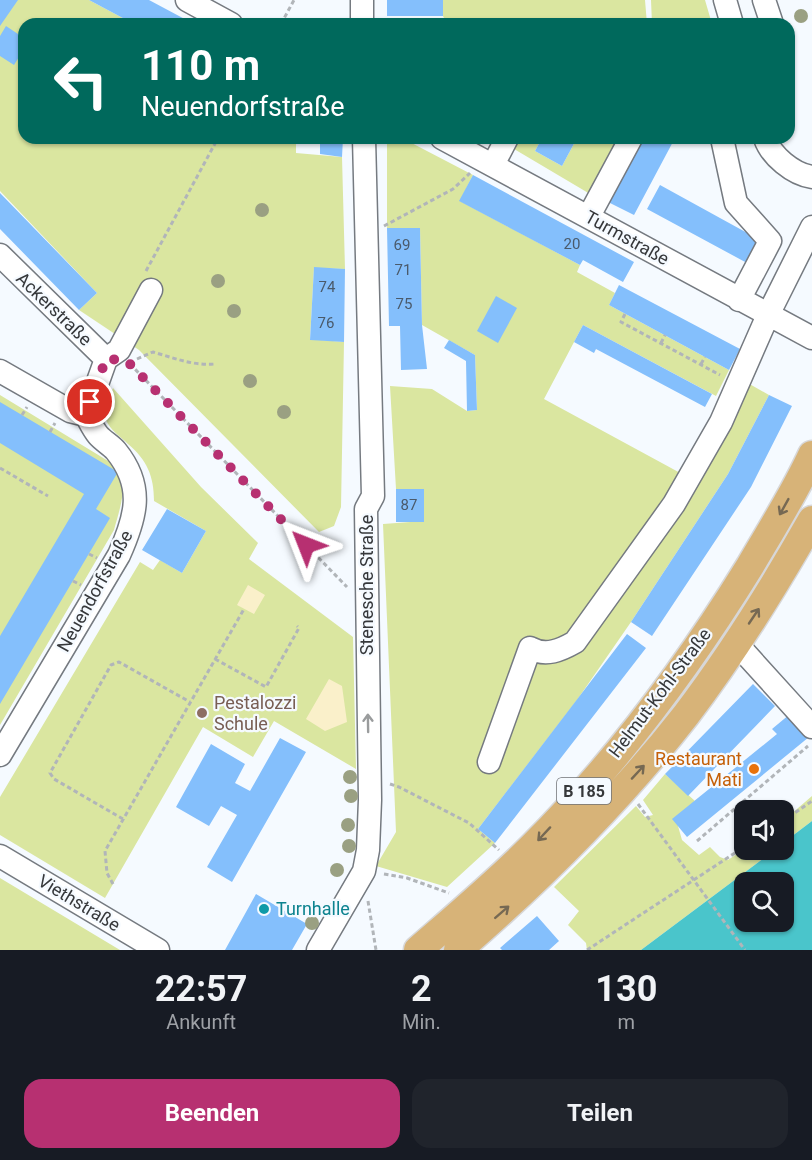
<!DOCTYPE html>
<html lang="de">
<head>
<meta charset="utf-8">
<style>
  body { margin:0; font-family:Roboto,sans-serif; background:#20242c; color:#f1f3f6; height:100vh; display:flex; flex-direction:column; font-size:22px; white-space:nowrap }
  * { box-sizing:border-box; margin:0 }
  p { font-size:20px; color:#9ea1a6 }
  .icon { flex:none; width:33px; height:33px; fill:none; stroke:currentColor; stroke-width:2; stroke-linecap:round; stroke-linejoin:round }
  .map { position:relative; height:950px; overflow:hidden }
  .panel { display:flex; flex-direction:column; background:#171b24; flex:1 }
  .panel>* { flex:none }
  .top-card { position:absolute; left:18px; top:18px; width:777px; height:126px; border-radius:18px; box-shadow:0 2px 4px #0004; background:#00695c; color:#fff; overflow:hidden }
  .buttons { position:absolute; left:734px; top:800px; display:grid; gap:12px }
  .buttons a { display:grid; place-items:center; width:60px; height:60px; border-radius:12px; background:#171b24; box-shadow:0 2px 4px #0004; font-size:30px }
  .pin { position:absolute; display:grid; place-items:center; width:51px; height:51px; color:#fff; margin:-26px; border:3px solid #fff; border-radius:50%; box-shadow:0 2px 6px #0007 }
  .me { position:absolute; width:66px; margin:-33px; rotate:315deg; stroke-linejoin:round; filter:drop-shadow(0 0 4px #0008) }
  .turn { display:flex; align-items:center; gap:21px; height:126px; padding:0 24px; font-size:27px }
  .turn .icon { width:78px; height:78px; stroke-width:2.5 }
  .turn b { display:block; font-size:42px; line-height:51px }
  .eta { display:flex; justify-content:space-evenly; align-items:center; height:102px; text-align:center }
  .eta b { font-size:36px; font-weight:700; line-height:42px }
  .cta { display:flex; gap:12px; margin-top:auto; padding:12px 24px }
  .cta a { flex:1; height:69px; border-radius:18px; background:#b73071; color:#fff; font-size:24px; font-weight:700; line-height:69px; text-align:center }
  .cta a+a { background:#20242c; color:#f1f3f6 }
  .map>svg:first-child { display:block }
  .green { fill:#dae6a0 }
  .sand { fill:#faf0ca }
  .water { fill:#4ac5cb; fill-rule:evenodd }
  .building { fill:#84bffc }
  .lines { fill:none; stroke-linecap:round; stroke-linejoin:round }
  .minor-casing { stroke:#757a80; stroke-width:25 }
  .major-casing { stroke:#d7d7d8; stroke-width:31 }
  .path { stroke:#b1b5b9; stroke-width:3; stroke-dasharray:4.5 3; stroke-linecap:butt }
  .minor { stroke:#fff; stroke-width:22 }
  .major { stroke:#d7b378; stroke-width:28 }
  .tree { fill:#9aa082 }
  .oneway { stroke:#766953 }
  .oneway2 { stroke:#9a9c9d }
  .route { stroke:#b73071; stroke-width:10; stroke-dasharray:0 18 }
  .education-dot { fill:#8d6e63; stroke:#f5faff; stroke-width:2 }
  .food-dot { fill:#e8710a; stroke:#f5faff; stroke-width:2 }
  .culture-dot { fill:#0f9aa8; stroke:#f5faff; stroke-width:2 }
  .labels { text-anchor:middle; stroke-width:4.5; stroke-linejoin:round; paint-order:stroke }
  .number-label { font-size:15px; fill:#4a5a6b }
  .shield { fill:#f5faff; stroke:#6f7276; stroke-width:1.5 }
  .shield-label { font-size:16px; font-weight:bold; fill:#36383b }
  .street-label { font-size:18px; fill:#36383b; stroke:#f5faff }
  .education-label { font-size:18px; fill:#785e54; stroke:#f5faff; text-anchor:start }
  .food-label { font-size:18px; fill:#c56008; stroke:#f5faff; text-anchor:end }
  .culture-label { font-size:18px; fill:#0d838f; stroke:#f5faff; text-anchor:start }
</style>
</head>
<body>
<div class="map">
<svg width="812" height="950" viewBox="0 0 812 950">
  <rect width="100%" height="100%" fill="#f5faff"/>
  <path class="green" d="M0 0H89L134 24H24V138H296V153L342 157 345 269 314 268 310 339 344 342 341 507 334 526 319 532 139 350 79 310 97 293 0 191Z
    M443 0H645L647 24H538L528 18 523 24H447L443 16Z
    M651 0H705L712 24H652Z
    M387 138H402L473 175 460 201 580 265 577 272 615 293 609 305 729 370 716 396 583 325 544 399 695 481 746 382 769 395 728 474 631 622 577 700 478 829 495 843 447 887 376 866 396 832 383 524 424 521V489H396L390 386 432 389 467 411 477 410 475 355 422 325 420 228H387Z
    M513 138H542L535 151 562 166 577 138H621L590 194 509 146Z
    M113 388 201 487 258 543 249 559 353 637 356 769 274 721 253 757 203 727 105 898 0 835V797L140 562 153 570 160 560 182 573 206 531 154 501C154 476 147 460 128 444 121 437 110 430 106 420 103 410 110 397 113 388Z
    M0 395 118 467C129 485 119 511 114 530L0 725Z
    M665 774 695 801 678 826 682 840 699 855 710 847 720 857 728 860 744 849H776L641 950H587L586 943 568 925 579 911 554 887 636 806 645 817 653 815 643 800Z
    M812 796V821L783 843V821Z
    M0 878 120 950H0Z"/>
  <path class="sand" d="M248 585 265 595 254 614 237 605Z
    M329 679 342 686 347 722 325 731 306 719Z"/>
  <path class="water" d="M812 821V950H641L776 849H783V843ZM744 882H783V921H744Z"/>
  <path class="building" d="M0 0H18L0 26Z
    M89 0H149L194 24H134Z
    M387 0H443V16H387Z
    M6 26 24 38V49L14 65 0 56V36Z
    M320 138H343L342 157 320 154Z
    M542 138H577L562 166 535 151Z
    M640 138H675L634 215 606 201Z
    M473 175 634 262 623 282 583 260 580 265 459 201Z
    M660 185 760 240 747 263 647 209Z
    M0 193 97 293 79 310 0 229Z
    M387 228H420L422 325 427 369 401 370 400 326H389Z
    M314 267 345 269 344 342 310 340Z
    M619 285 740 349 729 370 609 305Z
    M496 296 517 308 498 343 477 331Z
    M583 325 712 394 705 407 596 349 594 353 574 342Z
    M449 340 475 355 477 410 467 411 466 361 444 348Z
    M769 395 792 406 751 487 652 636 631 622 728 474Z
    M0 402 118 472 96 509 110 518 0 704V636L84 494 0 443Z
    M396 489H424V522H396Z
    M167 509 206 531 182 573 142 550Z
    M627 634 646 648 495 843 478 829Z
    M753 684 775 706 688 796 665 774Z
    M790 714 809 737 687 837 672 819 777 734 772 729Z
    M280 738 306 752 232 882 207 867 237 815 221 806 209 826 176 807 211 744 245 764 235 783 250 791Z
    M256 894 307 924 292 950H225Z
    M537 916 559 941 549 950H502L500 948Z"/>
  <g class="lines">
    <g class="minor-casing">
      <path id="minor" d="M187 0 231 24
        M362 0V24
        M725 0 732 24
        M764 0 772 24
        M442 138 812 338
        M722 138 736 203 770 241 739 300
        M765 138C771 156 793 174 812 177
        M493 165 507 138
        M589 216 631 138
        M0 255 106 359
        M106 359 119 350 151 290
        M0 371 70 411 86 415
        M735 646 745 653 812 727
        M0 755 119 555C136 517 145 487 116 451 111 445 103 441 98 435 93 429 90 422 86 415L106 359
        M489 762 530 648C546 657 561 650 575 642L674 504 721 422 768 315 812 227
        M0 856 158 950
        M318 950 364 871 368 850 370 800 366 509 373 496 364 138"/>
    </g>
    <g class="major-casing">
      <path id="major" d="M418 950C457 916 496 883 533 846 615 764 689 665 750 566 771 530 794 494 812 455
        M458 950C540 879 619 801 686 715 733 653 774 587 812 520"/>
    </g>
    <path class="path" d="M281 24 294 0
      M384 226 453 189 470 173
      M146 271 218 138
      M625 314 621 322 720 375
      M661 343 665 335
      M137 359 153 352C174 358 193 366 215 364
      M130 364 347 587
      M701 364 705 357
      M22 415 27 407
      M50 432 55 423
      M0 468 48 496
      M89 554 97 558
      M73 581 81 585
      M215 659 266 687 299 628 297 626
      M390 784 399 787 469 823 499 850
      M638 804 745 950
      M123 819 54 779 50 773 111 665 119 662 190 702
      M783 821 812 801
      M697 841 808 746
      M384 874 407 878 449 893
      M113 884 107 873 105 851 244 609
      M368 901 376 950
      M587 950 744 847"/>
    <use href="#minor" class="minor"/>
    <use href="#major" class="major"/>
  </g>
  <g class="tree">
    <circle cx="801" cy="16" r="7"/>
    <circle cx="262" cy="210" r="7"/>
    <circle cx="218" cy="281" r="7"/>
    <circle cx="234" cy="311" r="7"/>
    <circle cx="250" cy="381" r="7"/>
    <circle cx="284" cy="412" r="7"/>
    <circle cx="350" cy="777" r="7"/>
    <circle cx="351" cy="796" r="7"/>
    <circle cx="348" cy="825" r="7"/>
    <circle cx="349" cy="846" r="7"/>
    <circle cx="337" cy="870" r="7"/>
    <circle cx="312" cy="923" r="7"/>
  </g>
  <defs><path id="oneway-shaft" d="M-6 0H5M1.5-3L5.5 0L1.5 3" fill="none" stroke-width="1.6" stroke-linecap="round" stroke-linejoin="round" transform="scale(1.5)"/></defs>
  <g class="oneway">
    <use href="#oneway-shaft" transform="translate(784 507) rotate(119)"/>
    <use href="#oneway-shaft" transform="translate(754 616) rotate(-56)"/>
    <use href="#oneway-shaft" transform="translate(638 772) rotate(-47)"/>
    <use href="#oneway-shaft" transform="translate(544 834) rotate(133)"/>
    <use href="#oneway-shaft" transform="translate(502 912) rotate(-41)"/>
  </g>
  <use class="oneway2" href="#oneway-shaft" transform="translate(368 723) rotate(-91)"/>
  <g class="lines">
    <path class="route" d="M90 402 106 359 126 360 306 545"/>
  </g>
  <circle class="education-dot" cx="202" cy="713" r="6"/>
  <circle class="food-dot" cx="754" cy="769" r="6"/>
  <circle class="culture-dot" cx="264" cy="909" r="6"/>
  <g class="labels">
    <g class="number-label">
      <text x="572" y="249">20</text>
      <text x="402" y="250">69</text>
      <text x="403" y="275">71</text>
      <text x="327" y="292">74</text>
      <text x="404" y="309">75</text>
      <text x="326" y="328">76</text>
      <text x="409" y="510">87</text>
    </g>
    <rect class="shield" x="557" y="778" width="54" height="26" rx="4.5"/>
    <g class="shield-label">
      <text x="584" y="797">B 185</text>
    </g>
    <g class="street-label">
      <text transform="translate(627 238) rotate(29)" y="6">Turmstraße</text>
      <text transform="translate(54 309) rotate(44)" y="6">Ackerstraße</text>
      <text transform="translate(367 585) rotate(-90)" y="6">Stenesche Straße</text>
      <text transform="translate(95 591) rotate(-61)" y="6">Neuendorfstraße</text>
      <text transform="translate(660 693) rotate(-53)" y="6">Helmut-Kohl-Straße</text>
      <text transform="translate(79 903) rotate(31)" y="6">Viethstraße</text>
    </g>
    <g class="education-label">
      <text x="214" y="709">Pestalozzi<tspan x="214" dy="21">Schule</tspan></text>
    </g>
    <g class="food-label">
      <text x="742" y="765">Restaurant<tspan x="742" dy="21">Mati</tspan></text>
    </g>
    <g class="culture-label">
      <text x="276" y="915">Turnhalle</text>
    </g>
  </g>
</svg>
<div class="buttons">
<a><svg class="icon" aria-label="sound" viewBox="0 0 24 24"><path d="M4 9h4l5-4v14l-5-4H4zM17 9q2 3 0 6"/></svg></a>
<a><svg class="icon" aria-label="search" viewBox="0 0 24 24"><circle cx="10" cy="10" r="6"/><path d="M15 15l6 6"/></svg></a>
</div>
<div class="pin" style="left:90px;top:402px;background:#d93025"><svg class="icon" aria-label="arrive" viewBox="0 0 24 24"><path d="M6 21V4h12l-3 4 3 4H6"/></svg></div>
<svg class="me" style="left:306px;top:545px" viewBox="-20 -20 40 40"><path d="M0-17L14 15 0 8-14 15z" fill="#b73071" stroke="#fff" stroke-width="4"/></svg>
<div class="top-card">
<div class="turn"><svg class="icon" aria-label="left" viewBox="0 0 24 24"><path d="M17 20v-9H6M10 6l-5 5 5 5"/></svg><div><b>110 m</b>Neuendorfstraße</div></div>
</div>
</div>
<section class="panel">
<div class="eta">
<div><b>22:57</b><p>Ankunft</p></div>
<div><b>2</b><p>Min.</p></div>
<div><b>130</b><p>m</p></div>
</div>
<div class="cta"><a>Beenden</a><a>Teilen</a></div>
</section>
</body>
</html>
